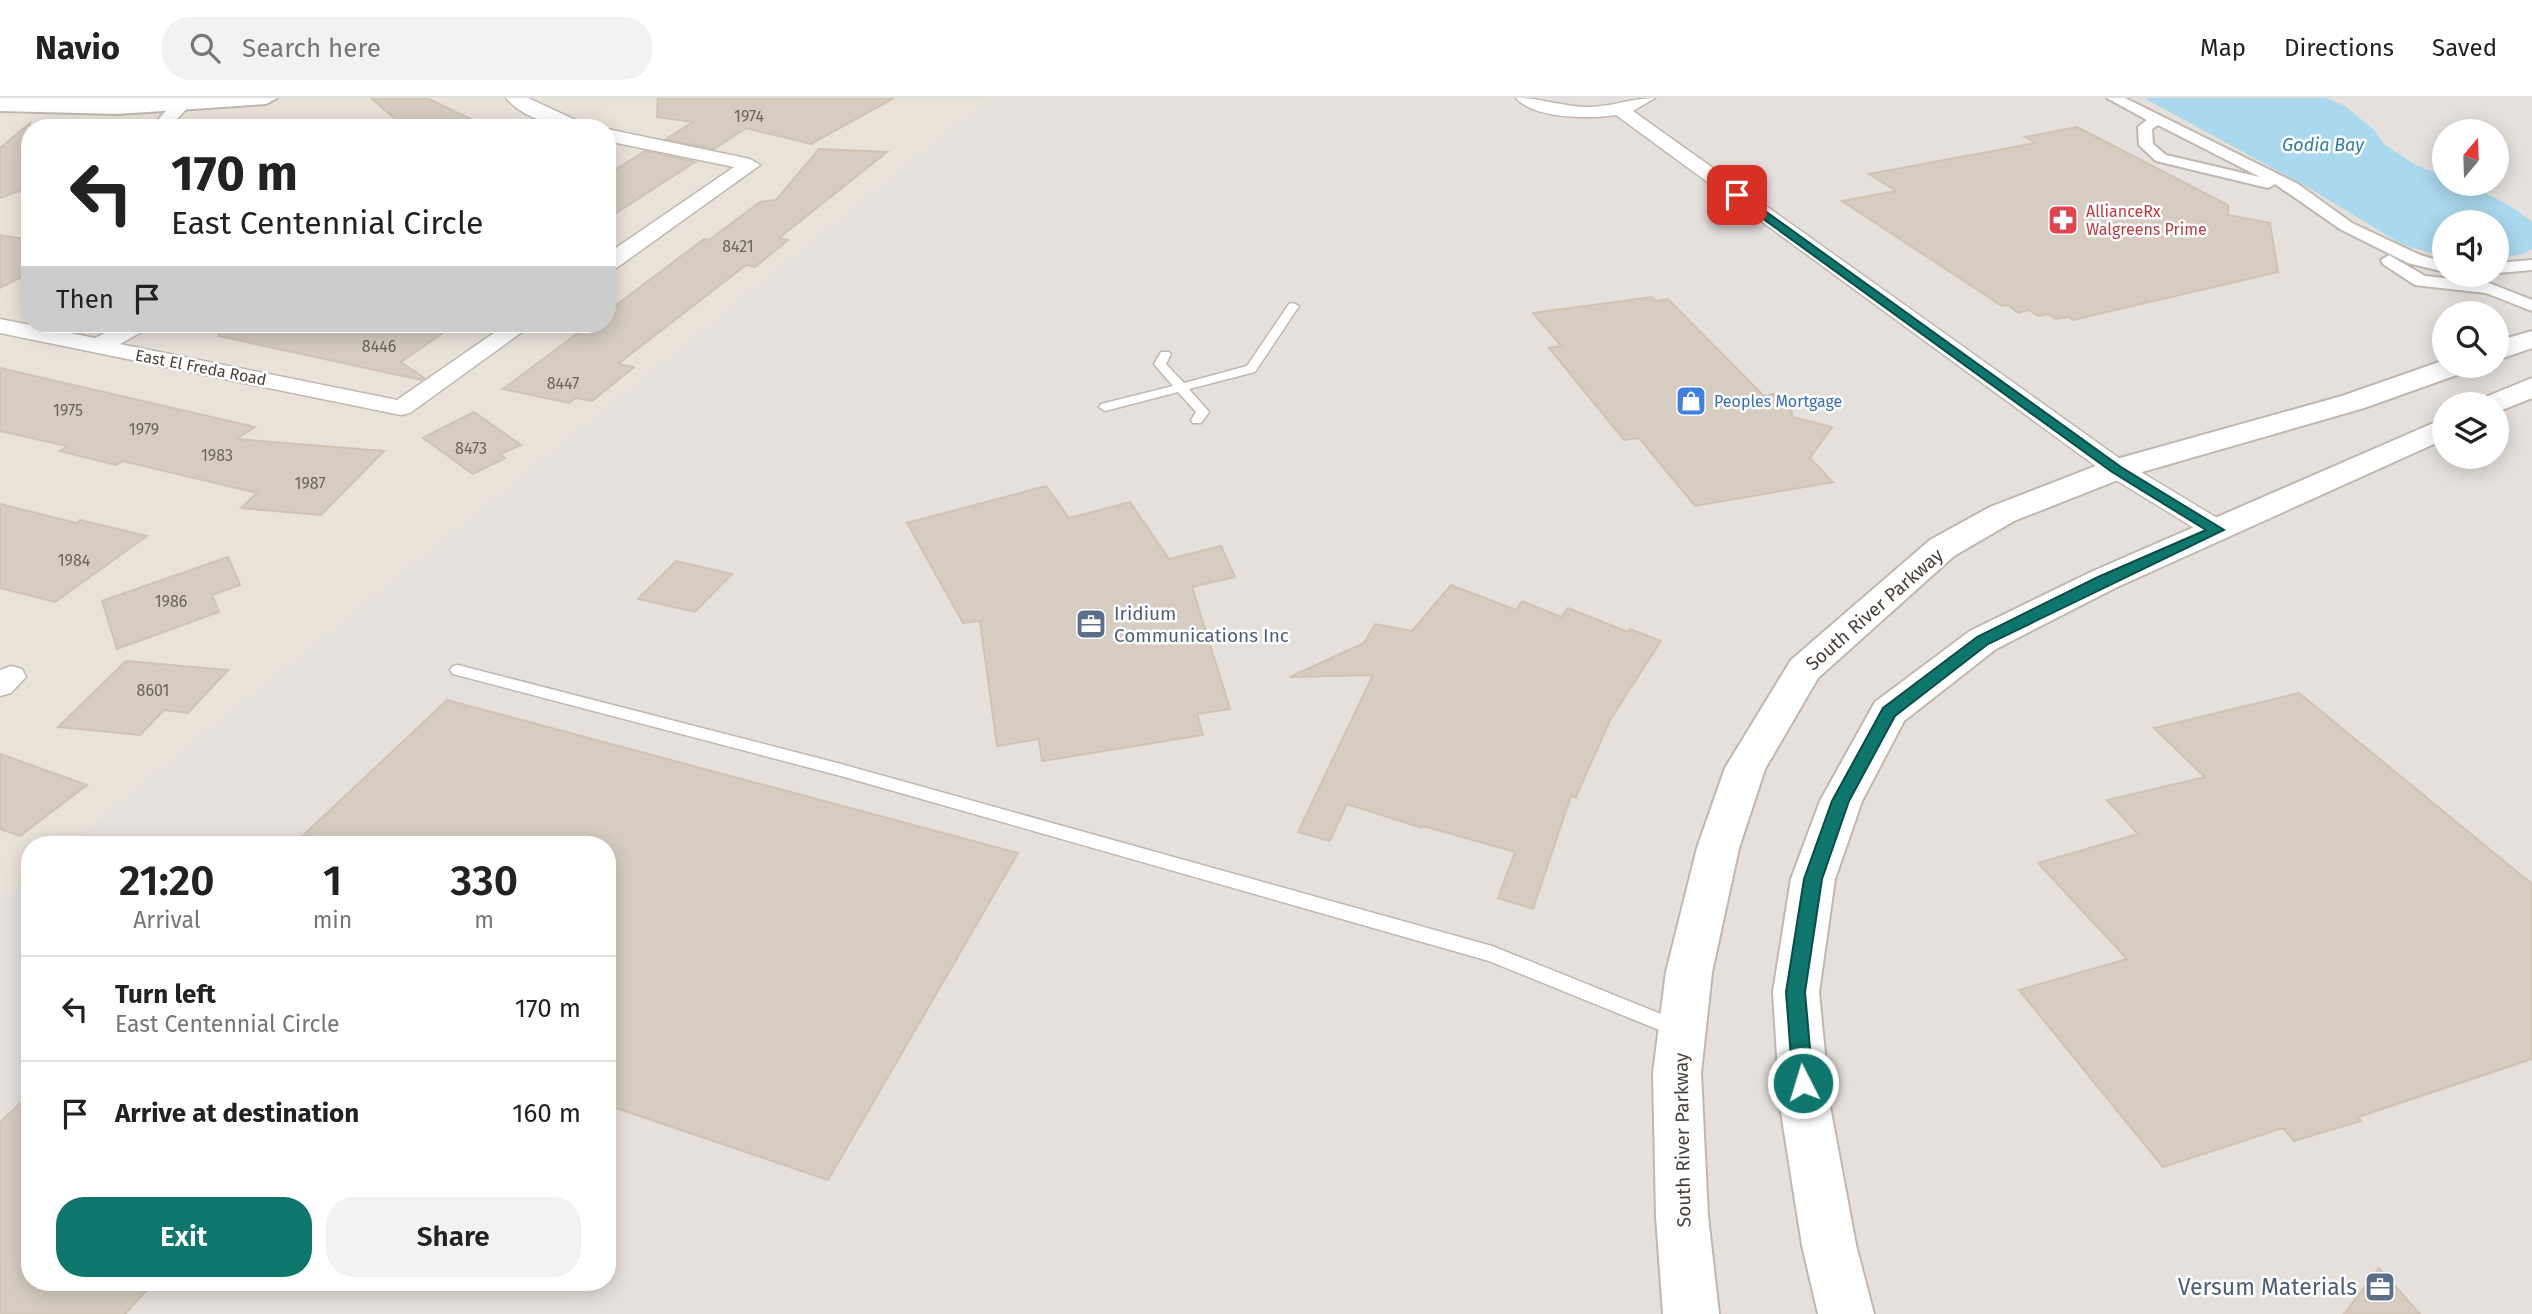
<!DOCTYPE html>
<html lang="en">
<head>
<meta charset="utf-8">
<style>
  body { margin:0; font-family:"Fira Sans",sans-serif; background:#f2f2f2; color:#222; height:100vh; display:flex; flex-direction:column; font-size:26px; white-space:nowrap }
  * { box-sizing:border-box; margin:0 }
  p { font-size:23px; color:#767676 }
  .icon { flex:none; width:38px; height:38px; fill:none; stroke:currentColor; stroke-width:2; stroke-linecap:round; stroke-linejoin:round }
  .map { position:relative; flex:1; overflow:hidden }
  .drawer { position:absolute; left:21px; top:738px; width:595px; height:455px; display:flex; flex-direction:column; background:#fff; border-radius:28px; box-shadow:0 4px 18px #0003 }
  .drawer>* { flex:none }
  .top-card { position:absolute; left:21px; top:21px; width:595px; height:214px; border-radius:28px; box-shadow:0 4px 18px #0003; background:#fff; color:#222; overflow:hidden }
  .needle { width:46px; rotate:19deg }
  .tools { position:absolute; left:2432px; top:21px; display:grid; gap:14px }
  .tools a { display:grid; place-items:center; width:77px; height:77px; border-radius:50%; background:#fff; box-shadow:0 4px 18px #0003; font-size:35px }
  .pin { position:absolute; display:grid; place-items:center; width:60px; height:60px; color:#fff; margin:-30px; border-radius:14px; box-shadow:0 4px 10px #0006 }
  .me { position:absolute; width:77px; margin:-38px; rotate:355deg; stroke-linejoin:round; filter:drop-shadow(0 0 5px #0008) }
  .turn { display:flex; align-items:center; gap:24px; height:147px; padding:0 35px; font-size:32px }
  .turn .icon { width:91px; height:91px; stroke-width:2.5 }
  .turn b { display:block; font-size:49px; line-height:60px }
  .then { display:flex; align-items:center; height:66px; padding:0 35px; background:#0003; gap:14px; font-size:26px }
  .eta { display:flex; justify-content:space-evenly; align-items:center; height:119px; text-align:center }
  .eta b { font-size:42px; font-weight:600; line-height:49px }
  .cta { display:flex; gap:14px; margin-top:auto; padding:14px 35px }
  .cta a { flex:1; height:80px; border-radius:28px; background:#0f766e; color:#fff; font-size:28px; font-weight:600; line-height:80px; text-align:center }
  .cta a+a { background:#f2f2f2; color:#222 }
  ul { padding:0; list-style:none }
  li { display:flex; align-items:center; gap:21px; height:105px; padding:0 35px; border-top:2px solid #e0e0e0 }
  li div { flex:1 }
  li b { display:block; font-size:26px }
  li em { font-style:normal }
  header { display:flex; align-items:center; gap:42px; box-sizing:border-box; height:98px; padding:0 35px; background:#fff; border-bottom:2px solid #e0e0e0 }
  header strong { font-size:33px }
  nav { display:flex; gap:38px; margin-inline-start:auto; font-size:24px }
  .search { width:490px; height:63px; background:#f2f2f2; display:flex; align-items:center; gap:18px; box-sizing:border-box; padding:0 24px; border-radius:28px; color:#767676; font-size:26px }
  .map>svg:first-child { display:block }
  .residential { fill:#e8e2d9; fill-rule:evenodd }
  .industrial { fill:#e5e0dc; fill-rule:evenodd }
  .water { fill:#aad8ee }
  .building { fill:#d6ccc1; stroke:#d1c3b4; stroke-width:2 }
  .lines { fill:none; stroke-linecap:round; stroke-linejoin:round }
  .service-casing { stroke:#c0b8ae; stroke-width:3 }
  .pedestrian-casing { stroke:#c0b8ae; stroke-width:4 }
  .minor-casing { stroke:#c0b8ae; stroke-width:3 }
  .tertiary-casing { stroke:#c0b8ae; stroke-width:4 }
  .service { fill:#fff; fill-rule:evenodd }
  .pedestrian { fill:#fff; fill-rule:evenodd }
  .minor { fill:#fff; fill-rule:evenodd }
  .tertiary { fill:#fff; fill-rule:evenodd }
  .route { fill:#0f766e; stroke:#0a4d48; stroke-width:2 }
  .labels { text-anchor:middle; stroke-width:5; stroke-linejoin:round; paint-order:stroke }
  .number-label { font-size:16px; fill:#6c645b }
  .far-health-label { font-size:16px; fill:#be3a42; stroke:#fff; text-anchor:start }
  .far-street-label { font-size:16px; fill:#494139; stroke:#fff }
  .far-shop-label { font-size:16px; fill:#366cbe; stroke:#fff; text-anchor:start }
  .far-water-label { font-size:18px; font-style:italic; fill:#317ca1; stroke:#fff }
  .street-label { font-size:19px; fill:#494139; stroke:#fff }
  .service-label { font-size:19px; fill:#4e5e75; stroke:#fff; text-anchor:start }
  .near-service-label { font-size:23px; fill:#4e5e75; stroke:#fff; text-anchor:end }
</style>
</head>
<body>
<header>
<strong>Navio</strong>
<div class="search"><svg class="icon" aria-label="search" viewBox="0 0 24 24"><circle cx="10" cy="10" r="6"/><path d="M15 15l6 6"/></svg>Search here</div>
<nav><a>Map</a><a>Directions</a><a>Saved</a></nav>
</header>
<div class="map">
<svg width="2532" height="1216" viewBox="0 0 2532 1216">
  <rect width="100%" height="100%" fill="#f5f1eb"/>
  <path class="residential" d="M0 0H990L67 747H30V777L0 801ZM30 30H607V226H30Z"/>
  <path class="industrial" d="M990 0H2532V1216H0V801L30 777V1185H607V747H67ZM2445 33H2497V86H2445ZM2445 124H2497V177H2445ZM2445 215H2497V268H2445ZM2445 306H2497V359H2445Z"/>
  <path class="water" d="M2144 0H2326L2345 8 2373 31 2385 47 2414 66 2445 79V86C2475 86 2509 105 2532 124V151L2523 156 2497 161V124H2445V159L2403 147 2309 90Z"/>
  <path class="building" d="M371 0H427L489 30H406Z
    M658 0H894L811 46 746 30 714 51 666 41 693 24 657 19Z
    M30 25V89L0 100V50Z
    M2077 29 2228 107V117L2270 125 2278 174 2073 222 2068 219 2056 221 2048 216 2038 218 2029 212 2018 215 2008 207 2002 208 1842 103 1896 93 1869 76 2036 45 2025 39Z
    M819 51 887 54 779 140 788 142 755 169 746 167 618 266 634 269 592 303 576 300 569 305 503 291 590 226H607V214L704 141 709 142 760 104 776 102Z
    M645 53 695 64 607 121V77Z
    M0 137 30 142V175L0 190Z
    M1652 199 1655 203 1668 201 1764 298 1773 296 1791 303 1792 319 1832 329 1810 360 1833 384 1695 408 1639 340 1624 342 1549 250 1561 248 1533 215Z
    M220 226H456L401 264 424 280 421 282 219 238Z
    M0 270 255 329 236 341 384 353 321 417 241 410 257 395 123 363 116 367 60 353 67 348 0 333Z
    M474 314 521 347 500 356 505 360 473 376 423 340Z
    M1046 388 1069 420 1130 404 1169 461 1221 448 1235 479 1192 489 1230 611 1197 616 1203 637 1042 663 1039 641 997 648 980 523 963 525 907 425Z
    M0 406 76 425 80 422 147 438 55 504 0 490Z
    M228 459 240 487 212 497 219 514 117 551 102 503Z
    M676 463 732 476 695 514 638 501Z
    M1451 487 1516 512 1522 503 1561 519 1568 510 1628 534 1630 531 1661 543 1610 622 1576 699 1571 698 1533 811 1498 800 1515 754 1423 728 1422 730 1347 706 1330 743 1298 734 1373 577 1290 579 1364 545 1375 526 1412 533Z
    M126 563 228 572 188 615 164 612 140 637 58 629Z
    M2299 595 2532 786V961L2358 1019 2361 1023 2294 1043 2283 1030 2163 1069 2019 892 2127 861 2038 765 2138 736 2107 702 2205 679 2154 630Z
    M447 602 1018 755 828 1082 607 1007V747H293Z
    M0 656 31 667 87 687 20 738 0 731Z
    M30 996V1185H153L125 1216H0V1024Z
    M2379 1170 2420 1216H2344Z"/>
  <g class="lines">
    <g class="service-casing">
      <path id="service" d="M1293 205 1299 208 1255 274 1189 291 1209 314 1201 325H1193L1191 322 1196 314 1178 294 1105 313 1099 309 1101 306 1173 288 1154 266 1161 254H1169L1171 256 1166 266 1184 285 1247 268 1289 206Z
        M458 567 841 666 1492 848 1686 926 1689 932 1686 938 1679 940 1489 863 841 678 453 576 450 572 453 568Z"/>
    </g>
    <g class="pedestrian-casing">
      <path id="pedestrian" d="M2107 0H2125L2298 86 2352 125 2420 157 2445 164V174L2408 165 2340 131 2275 86 2268 90 2156 63 2139 47 2138 29 2147 22ZM2158 27 2260 79 2166 57 2153 46 2152 31Z
        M2389 157 2425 178 2489 185 2532 202V213L2486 195 2415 187 2383 166 2381 162Z
        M2532 162V172L2497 175V165Z"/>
    </g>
    <g class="minor-casing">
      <path id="minor" d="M506 0H528L593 30C564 30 526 24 506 0Z
        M1516 0C1541 0 1563 9 1588 9 1612 9 1632 0 1655 0L1633 13 2126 365 2227 426 2231 432 2227 438 2217 440 2207 438 2108 377 1616 17C1590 21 1534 21 1516 0Z
        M181 2 190 7 169 30H150L175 3Z
        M607 31 750 61 760 67 615 171 607 172V156L734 69 607 43Z
        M0 221 95 240 122 226H150L147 231 120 246 397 302 507 226H533L410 315 401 317 0 235Z
        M11 568 22 571 26 579 11 595 0 598V572Z"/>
    </g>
    <g class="tertiary-casing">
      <path id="tertiary" d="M0 0H277L266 6 118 16 0 13Z
        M2532 233V250L2497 262V243Z
        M2445 262V268H2470L2465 274 2364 310 2128 378 2014 423 1954 458 1818 580 1765 671 1739 750 1712 874 1701 975 1708 1118 1719 1216H1663L1656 1118 1653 975 1666 874 1697 750 1725 670 1791 562 1930 442 1990 409 2106 364 2342 298Z
        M2532 280V300L2497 314V306H2479L2483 300Z
        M2445 320V341L2115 490 1996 551 1904 623 1862 703 1835 781 1819 894 1830 1008 1856 1147 1874 1216H1818L1802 1147 1780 1008 1773 894 1791 781 1820 703 1875 604 1970 533 2091 474Z"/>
    </g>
    <use href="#service" class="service"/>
    <use href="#pedestrian" class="pedestrian"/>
    <use href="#minor" class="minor"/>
    <use href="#tertiary" class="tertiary"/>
  </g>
  <path class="route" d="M1733 95H1740L2121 369 2224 432 1988 546 1895 618 1849 703 1822 781 1805 894 1813 985 1811 992 1803 994 1796 992 1793 985 1786 894 1804 781 1832 703 1883 610 1977 539 2098 479 2206 432 2112 374 1733 99Z"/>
  <defs>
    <g id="pharmacy-square" transform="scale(1.575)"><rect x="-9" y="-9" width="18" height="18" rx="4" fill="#e0444e" stroke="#fff"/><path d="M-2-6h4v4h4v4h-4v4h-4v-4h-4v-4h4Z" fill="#fff"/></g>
    <g id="shop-square" transform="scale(1.575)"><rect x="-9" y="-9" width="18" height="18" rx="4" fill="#3f7fe0" stroke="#fff"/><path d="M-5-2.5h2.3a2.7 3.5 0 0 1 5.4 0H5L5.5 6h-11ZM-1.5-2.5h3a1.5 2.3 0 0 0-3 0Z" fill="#fff"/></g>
    <g id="office-square" transform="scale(1.575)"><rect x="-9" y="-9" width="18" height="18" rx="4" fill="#5c6f8a" stroke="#fff"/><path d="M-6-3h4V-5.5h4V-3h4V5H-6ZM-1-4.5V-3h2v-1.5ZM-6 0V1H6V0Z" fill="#fff"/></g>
  </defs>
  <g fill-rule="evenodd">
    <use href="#pharmacy-square" x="2063" y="122"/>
    <use href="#shop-square" x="1691" y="303"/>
    <use href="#office-square" x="1091" y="526"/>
    <use href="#office-square" x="2380" y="1189"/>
  </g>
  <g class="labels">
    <g class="number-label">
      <text x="749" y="24">1974</text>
      <text x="738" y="154">8421</text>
      <text x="379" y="254">8446</text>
      <text x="563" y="291">8447</text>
      <text x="68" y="318">1975</text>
      <text x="144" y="337">1979</text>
      <text x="471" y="356">8473</text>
      <text x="217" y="363">1983</text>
      <text x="310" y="391">1987</text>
      <text x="74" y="468">1984</text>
      <text x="171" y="509">1986</text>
      <text x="153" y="598">8601</text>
    </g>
    <g class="far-health-label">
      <text x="2086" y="119">AllianceRx<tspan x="2086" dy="18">Walgreens Prime</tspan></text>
    </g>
    <g class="far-street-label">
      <text transform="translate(201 269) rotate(11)" y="6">East El Freda Road</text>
    </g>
    <g class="far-shop-label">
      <text x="1714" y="309">Peoples Mortgage</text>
    </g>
    <g class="far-water-label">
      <text x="2323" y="53">Godia Bay</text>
    </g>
    <g class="street-label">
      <text transform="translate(1874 511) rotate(-41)" y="7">South River Parkway</text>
      <text transform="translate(1682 1042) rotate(-91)" y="7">South River Parkway</text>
    </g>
    <g class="service-label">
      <text x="1114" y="522">Iridium<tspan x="1114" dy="22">Communications Inc</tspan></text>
    </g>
    <g class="near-service-label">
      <text x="2357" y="1197">Versum Materials</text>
    </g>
  </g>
</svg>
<div class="tools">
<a><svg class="needle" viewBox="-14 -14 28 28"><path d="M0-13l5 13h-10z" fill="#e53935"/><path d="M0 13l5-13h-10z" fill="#767676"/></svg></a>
<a><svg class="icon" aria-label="sound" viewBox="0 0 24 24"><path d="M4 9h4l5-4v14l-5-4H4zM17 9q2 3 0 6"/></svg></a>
<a><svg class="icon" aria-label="search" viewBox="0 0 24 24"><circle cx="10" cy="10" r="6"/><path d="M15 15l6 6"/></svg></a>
<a><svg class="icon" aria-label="layers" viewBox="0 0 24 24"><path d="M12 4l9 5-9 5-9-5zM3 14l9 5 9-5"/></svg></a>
</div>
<div class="pin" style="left:1737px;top:97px;background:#d93025"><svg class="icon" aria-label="arrive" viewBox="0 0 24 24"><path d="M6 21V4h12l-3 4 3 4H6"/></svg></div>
<svg class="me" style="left:1803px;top:985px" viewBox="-20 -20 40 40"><circle r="17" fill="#0f766e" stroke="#fff" stroke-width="3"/><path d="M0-11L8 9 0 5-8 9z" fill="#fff"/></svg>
<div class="top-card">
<div class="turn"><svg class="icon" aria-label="left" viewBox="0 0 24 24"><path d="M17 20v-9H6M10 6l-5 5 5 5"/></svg><div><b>170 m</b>East Centennial Circle</div></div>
<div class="then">Then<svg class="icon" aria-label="arrive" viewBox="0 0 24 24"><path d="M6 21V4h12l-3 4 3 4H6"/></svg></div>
</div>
<section class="drawer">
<div class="eta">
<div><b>21:20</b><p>Arrival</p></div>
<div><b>1</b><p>min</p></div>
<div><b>330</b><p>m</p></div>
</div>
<ul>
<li><svg class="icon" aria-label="left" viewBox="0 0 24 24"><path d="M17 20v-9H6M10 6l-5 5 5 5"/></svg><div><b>Turn left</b><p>East Centennial Circle</p></div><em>170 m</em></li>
<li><svg class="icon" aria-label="arrive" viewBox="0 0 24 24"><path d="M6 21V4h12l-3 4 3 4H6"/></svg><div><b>Arrive at destination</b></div><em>160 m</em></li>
</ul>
<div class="cta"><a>Exit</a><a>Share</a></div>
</section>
</div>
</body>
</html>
